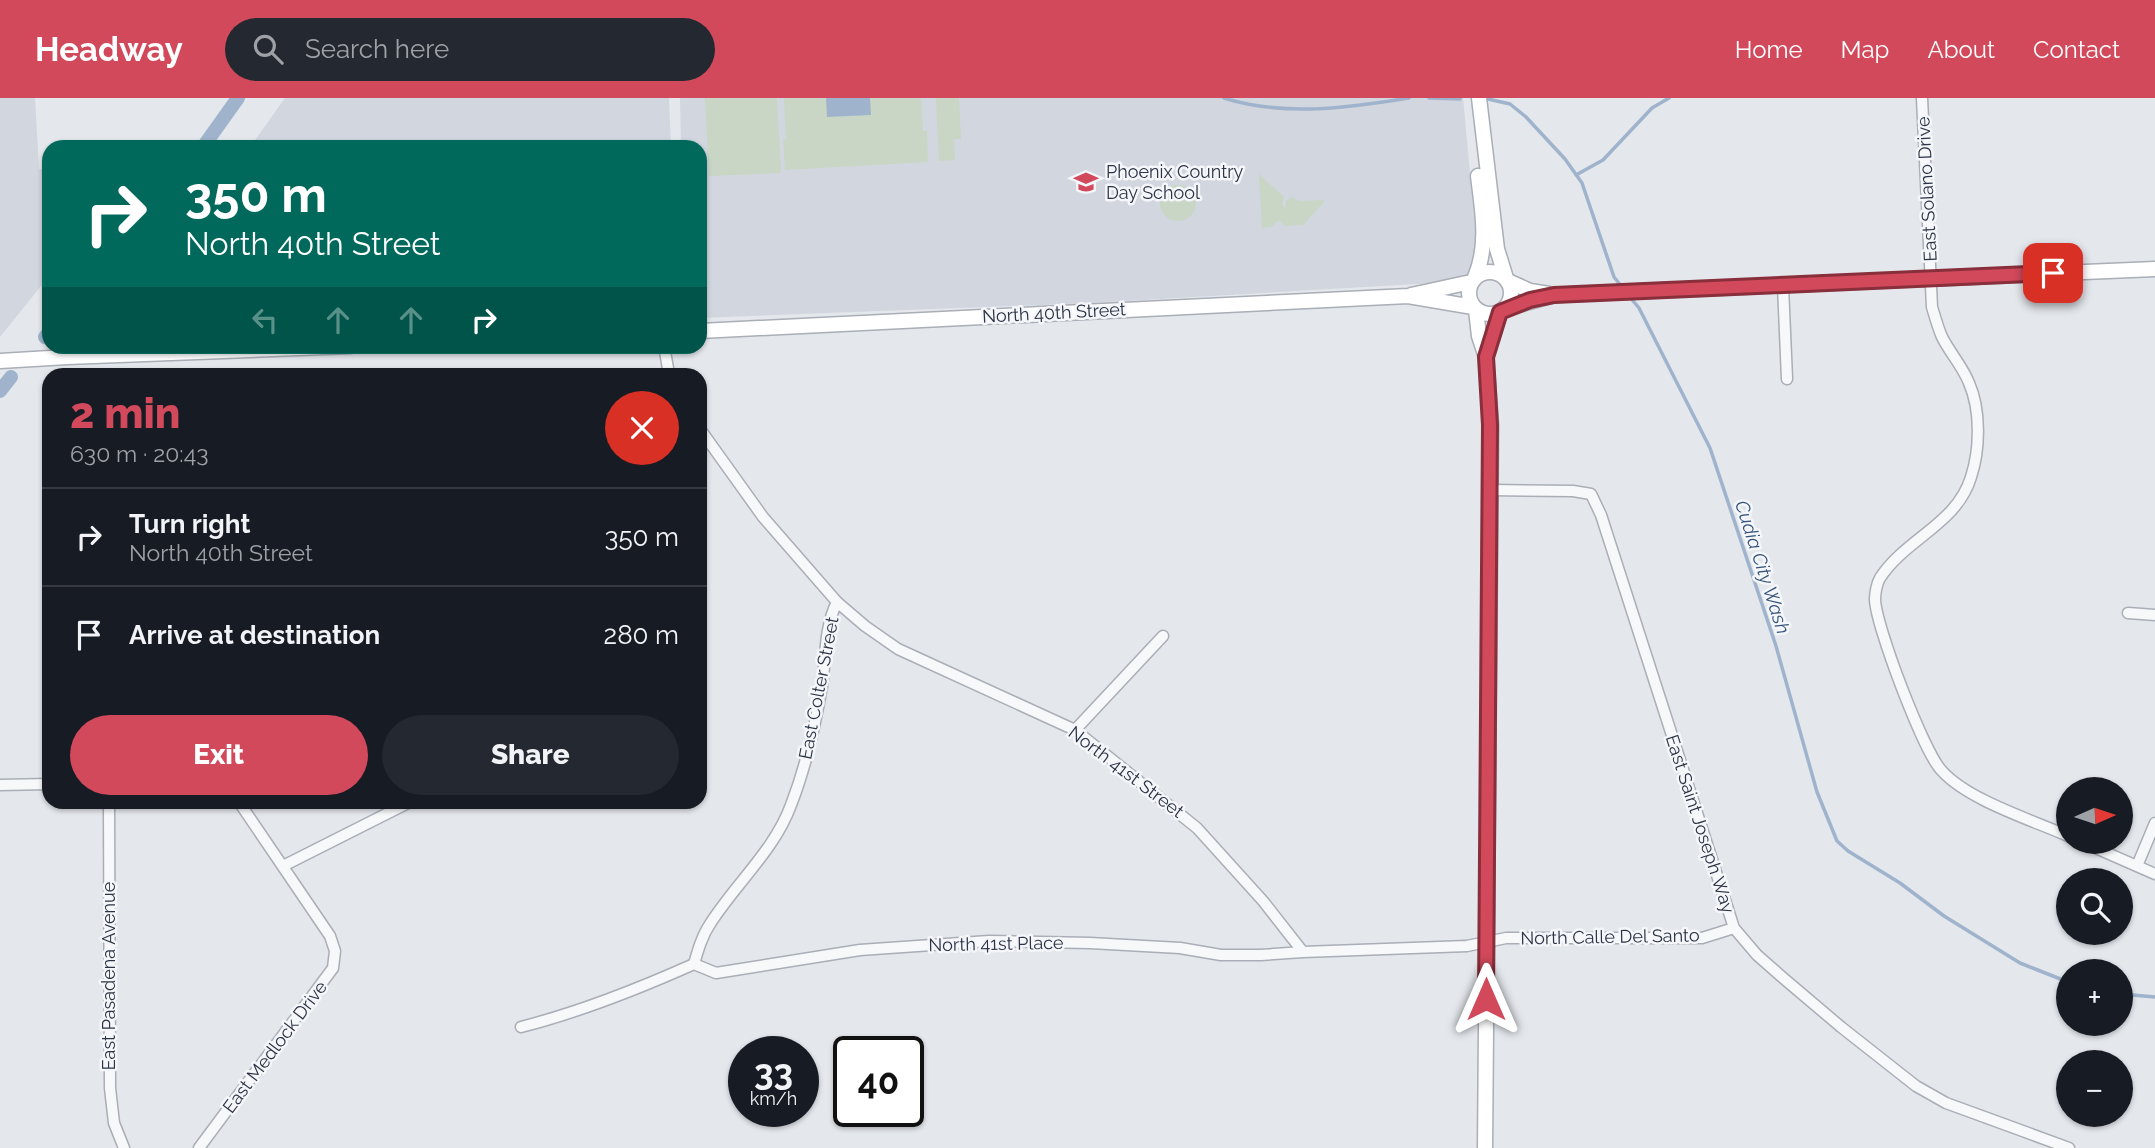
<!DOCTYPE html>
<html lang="en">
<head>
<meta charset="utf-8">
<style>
  body { margin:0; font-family:Raleway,sans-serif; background:#242831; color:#f1f3f6; height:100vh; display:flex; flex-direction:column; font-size:26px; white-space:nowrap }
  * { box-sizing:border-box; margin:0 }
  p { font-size:23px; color:#9ea1a6 }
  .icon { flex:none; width:38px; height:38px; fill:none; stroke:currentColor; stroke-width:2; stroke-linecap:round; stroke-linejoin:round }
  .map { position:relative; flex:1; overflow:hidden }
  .drawer { position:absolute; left:42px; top:270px; width:665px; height:441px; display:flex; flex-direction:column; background:#171b24; border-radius:21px; box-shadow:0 2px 5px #0004 }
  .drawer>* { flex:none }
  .banner { position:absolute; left:42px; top:42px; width:665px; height:214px; border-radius:21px; box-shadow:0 2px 5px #0004; background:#00695c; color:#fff; overflow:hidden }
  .needle { width:46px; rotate:87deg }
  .buttons { position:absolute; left:2056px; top:679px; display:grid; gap:14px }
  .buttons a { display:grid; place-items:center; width:77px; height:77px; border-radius:50%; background:#171b24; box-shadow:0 2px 5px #0004; font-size:35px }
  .speed { position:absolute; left:728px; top:938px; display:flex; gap:14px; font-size:35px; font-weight:700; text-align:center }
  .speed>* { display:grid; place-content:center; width:91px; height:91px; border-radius:50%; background:#171b24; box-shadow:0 2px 5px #0004; line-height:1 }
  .speed small { font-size:18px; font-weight:400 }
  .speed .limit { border:4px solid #111; border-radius:10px; background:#fff; color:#111 }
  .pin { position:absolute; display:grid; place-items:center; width:60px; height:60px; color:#fff; margin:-30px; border-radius:14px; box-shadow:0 4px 10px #0006 }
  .me { position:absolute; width:77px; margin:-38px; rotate:0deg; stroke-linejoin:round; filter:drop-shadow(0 0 5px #0008) }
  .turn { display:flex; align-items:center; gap:24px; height:147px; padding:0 28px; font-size:32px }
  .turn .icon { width:91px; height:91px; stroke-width:2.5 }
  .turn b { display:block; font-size:49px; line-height:60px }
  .lanes { display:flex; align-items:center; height:66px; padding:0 28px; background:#0003; justify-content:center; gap:35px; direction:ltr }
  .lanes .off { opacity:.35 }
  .round { display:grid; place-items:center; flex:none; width:74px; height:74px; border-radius:37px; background:#242831 }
  .summary { display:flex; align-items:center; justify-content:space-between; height:119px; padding:0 28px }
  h1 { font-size:42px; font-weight:800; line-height:52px; color:#d1495b }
  .button { display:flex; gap:14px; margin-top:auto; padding:14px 28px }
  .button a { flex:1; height:80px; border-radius:42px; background:#d1495b; color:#fff; font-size:28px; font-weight:800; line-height:80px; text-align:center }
  .button a+a { background:#242831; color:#f1f3f6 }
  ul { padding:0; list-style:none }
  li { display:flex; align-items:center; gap:21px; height:98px; padding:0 28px; border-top:2px solid #363941 }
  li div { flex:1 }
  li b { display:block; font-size:26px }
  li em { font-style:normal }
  header { display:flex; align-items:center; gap:42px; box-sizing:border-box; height:98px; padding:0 35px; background:#d1495b; color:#fff }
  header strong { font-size:33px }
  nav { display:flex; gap:38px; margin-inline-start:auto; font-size:24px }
  .search { width:490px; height:63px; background:#242831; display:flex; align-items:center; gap:18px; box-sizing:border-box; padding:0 24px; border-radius:38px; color:#9ea1a6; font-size:26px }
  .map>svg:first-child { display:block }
  .built { fill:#d2d6de }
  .green { fill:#c9d6c5 }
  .water { fill:#9fb4cc }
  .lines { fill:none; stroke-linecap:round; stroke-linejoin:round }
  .stream { stroke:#9fb4cc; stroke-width:3.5 }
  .canal { stroke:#9fb4cc; stroke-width:14 }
  .street-casing { stroke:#a9aeb7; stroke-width:13 }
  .secondary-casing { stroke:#a9aeb7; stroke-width:17 }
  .street { stroke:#f7f8fa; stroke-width:10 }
  .secondary { stroke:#fff; stroke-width:14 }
  .route-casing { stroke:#882f3b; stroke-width:18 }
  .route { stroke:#d1495b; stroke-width:12 }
  .labels { text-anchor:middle; stroke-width:5; stroke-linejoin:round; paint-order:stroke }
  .poi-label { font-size:18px; fill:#2b3445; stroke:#f4f6f9; text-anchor:start }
  .street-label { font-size:18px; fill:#2b3445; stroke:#f4f6f9 }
  .water-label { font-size:19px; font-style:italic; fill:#34527a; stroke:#f4f6f9 }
</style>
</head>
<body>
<header>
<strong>Headway</strong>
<div class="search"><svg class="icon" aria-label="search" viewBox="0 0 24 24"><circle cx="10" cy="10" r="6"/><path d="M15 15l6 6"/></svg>Search here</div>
<nav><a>Home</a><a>Map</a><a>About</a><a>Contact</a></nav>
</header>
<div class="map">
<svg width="2155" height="1050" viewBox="0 0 2155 1050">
  <rect width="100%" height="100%" fill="#e4e7ec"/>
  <path class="built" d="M0 0H35L39 71H49V178L0 239Z
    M285 0H669L671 49H250Z
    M680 0H1463L1477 150 1467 178 1435 185 1091 205 700 220V49H681Z"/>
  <path class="green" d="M705 0H777L781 75 709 78Z
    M784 0H921L923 33H927L928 64 785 72 783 41H786Z
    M936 0H959L961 41H954L955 62 939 63Z
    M1259 76 1284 99 1282 106 1285 111 1286 103 1291 99 1299 103 1324 102V104L1303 127 1285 128 1279 122 1271 129 1262 130Z
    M1160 105a18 18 0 1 1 36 0a18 18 0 1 1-36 0Z"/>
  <path class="water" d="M826 0H870L871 17 827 19Z"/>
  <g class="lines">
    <path class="stream" d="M1224 0C1285 19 1347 10 1409 0
      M1429 0 1460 1
      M1488 1 1510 6 1526 19 1565 61 1582 85 1614 179 1622 189
      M1576 77 1603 62 1652 10 1669 0
      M1629 198 1639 210 1710 350 1776 548 1817 694 1837 743 1848 753 1900 785 1944 818 2020 865 2068 884
      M2121 896 2155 899"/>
    <path class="canal" d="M203 49 238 0
      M45 239 49 234
      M0 293 11 279"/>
    <g class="street-casing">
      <path id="street" d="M1922 0 1932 209C1935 219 1938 230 1942 239 1950 255 1963 269 1969 285 1981 312 1980 352 1971 379 1957 426 1905 441 1880 480 1877 485 1875 495 1875 501 1875 526 1924 655 1942 673 1968 702 2032 722 2068 738
        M1783 188 1787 281
        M664 248 669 276
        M1490 392 1573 393 1591 396 1601 417 1734 830 1757 857 1782 879 1841 929 1916 988 1946 1005 2069 1050
        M837 504 865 528 898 551 1075 632 1197 730 1263 803 1303 854
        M2128 515 2155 517
        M1075 632 1163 538
        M0 687 49 686
        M109 704 110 990 114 1025 124 1050
        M2082 744 2155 776
        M283 768 410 704
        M2137 768 2155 725
        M694 866C698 852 702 838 710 826 736 785 774 753 791 707 806 668 815 629 822 588 826 559 824 530 837 504L763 419 700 331
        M521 929C580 914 638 891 694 866L716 875 860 852 989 843 1090 845 1180 850 1221 857H1261L1303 854 1467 848 1506 840H1702L1734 830
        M199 1050 333 870 335 853 330 838 239 704"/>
    </g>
    <g class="secondary-casing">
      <path id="secondary" d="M1479 0 1497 151 1506 180
        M1469 195a21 21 0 1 1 42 0a21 21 0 1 1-42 0Z
        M1475 179C1489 147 1482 111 1478 78
        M1508 183 1530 193 1549 196
        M1411 197 1471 184
        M1504 211 1554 197 2155 171
        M1476 212 1479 238 1486 259 1491 327 1485 1050
        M700 233 1408 198 1473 209
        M1486 259 1500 214
        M0 263 67 259 351 248"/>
    </g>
    <use href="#street" class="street"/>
    <use href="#secondary" class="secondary"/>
  </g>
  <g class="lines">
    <g class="route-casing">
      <path id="route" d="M1486 901 1490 327 1486 259 1500 214 1530 202 1554 197 2053 175"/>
    </g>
    <use href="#route" class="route"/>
  </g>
  <defs>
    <g id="school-bare" transform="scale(1.89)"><path d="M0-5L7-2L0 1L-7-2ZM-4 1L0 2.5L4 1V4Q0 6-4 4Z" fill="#d1495b" stroke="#f4f6f9" stroke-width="2.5" paint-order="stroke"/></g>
  </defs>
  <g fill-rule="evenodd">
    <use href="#school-bare" x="1086" y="84"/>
  </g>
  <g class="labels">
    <g class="poi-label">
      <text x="1106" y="80">Phoenix Country<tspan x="1106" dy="21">Day School</tspan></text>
    </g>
    <g class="street-label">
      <text transform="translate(1927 91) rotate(-93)" y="6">East Solano Drive</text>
      <text transform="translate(1054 215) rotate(-3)" y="6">North 40th Street</text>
      <text transform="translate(819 590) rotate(-79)" y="6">East Colter Street</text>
      <text transform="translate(1126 674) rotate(37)" y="6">North 41st Street</text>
      <text transform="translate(1700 726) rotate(72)" y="6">East Saint Joseph Way</text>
      <text transform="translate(1610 839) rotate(-1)" y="6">North Calle Del Santo</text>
      <text transform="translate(996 846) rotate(-1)" y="6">North 41st Place</text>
      <text transform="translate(109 878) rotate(-90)" y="6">East Pasadena Avenue</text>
      <text transform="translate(275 949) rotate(-53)" y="6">East Medlock Drive</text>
    </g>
    <g class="water-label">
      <text transform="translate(1763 469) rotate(72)" y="7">Cudia City Wash</text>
    </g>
  </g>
</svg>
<div class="buttons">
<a><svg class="needle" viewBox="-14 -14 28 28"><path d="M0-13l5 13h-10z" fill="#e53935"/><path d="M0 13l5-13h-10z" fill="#9ea1a6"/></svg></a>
<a><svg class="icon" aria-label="search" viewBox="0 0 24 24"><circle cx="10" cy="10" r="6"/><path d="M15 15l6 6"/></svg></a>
<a>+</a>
<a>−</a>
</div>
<div class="speed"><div>33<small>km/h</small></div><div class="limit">40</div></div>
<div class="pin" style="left:2053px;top:175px;background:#d93025"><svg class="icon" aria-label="arrive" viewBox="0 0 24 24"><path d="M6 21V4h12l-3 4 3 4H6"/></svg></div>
<svg class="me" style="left:1486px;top:901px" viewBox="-20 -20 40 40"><path d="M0-17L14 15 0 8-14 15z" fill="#d1495b" stroke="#fff" stroke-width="4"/></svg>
<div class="banner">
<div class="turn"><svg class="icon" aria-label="right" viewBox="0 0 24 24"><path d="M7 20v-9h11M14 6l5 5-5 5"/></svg><div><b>350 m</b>North 40th Street</div></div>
<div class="lanes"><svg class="icon off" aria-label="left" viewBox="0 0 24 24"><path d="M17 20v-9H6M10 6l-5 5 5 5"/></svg><svg class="icon off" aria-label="ahead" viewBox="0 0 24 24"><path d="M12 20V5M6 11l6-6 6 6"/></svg><svg class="icon off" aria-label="ahead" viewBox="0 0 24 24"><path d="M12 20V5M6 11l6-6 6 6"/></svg><svg class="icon" aria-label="right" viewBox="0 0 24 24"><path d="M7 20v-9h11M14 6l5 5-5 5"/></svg></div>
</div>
<section class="drawer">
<div class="summary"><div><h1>2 min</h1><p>630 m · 20:43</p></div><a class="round" style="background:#d93025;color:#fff"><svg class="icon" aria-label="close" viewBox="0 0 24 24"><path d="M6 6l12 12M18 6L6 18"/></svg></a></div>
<ul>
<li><svg class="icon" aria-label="right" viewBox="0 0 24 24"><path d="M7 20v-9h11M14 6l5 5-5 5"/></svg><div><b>Turn right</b><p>North 40th Street</p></div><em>350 m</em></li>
<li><svg class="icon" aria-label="arrive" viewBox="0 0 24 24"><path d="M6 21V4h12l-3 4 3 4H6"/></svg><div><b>Arrive at destination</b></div><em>280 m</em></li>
</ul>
<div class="button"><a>Exit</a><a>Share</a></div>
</section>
</div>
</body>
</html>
